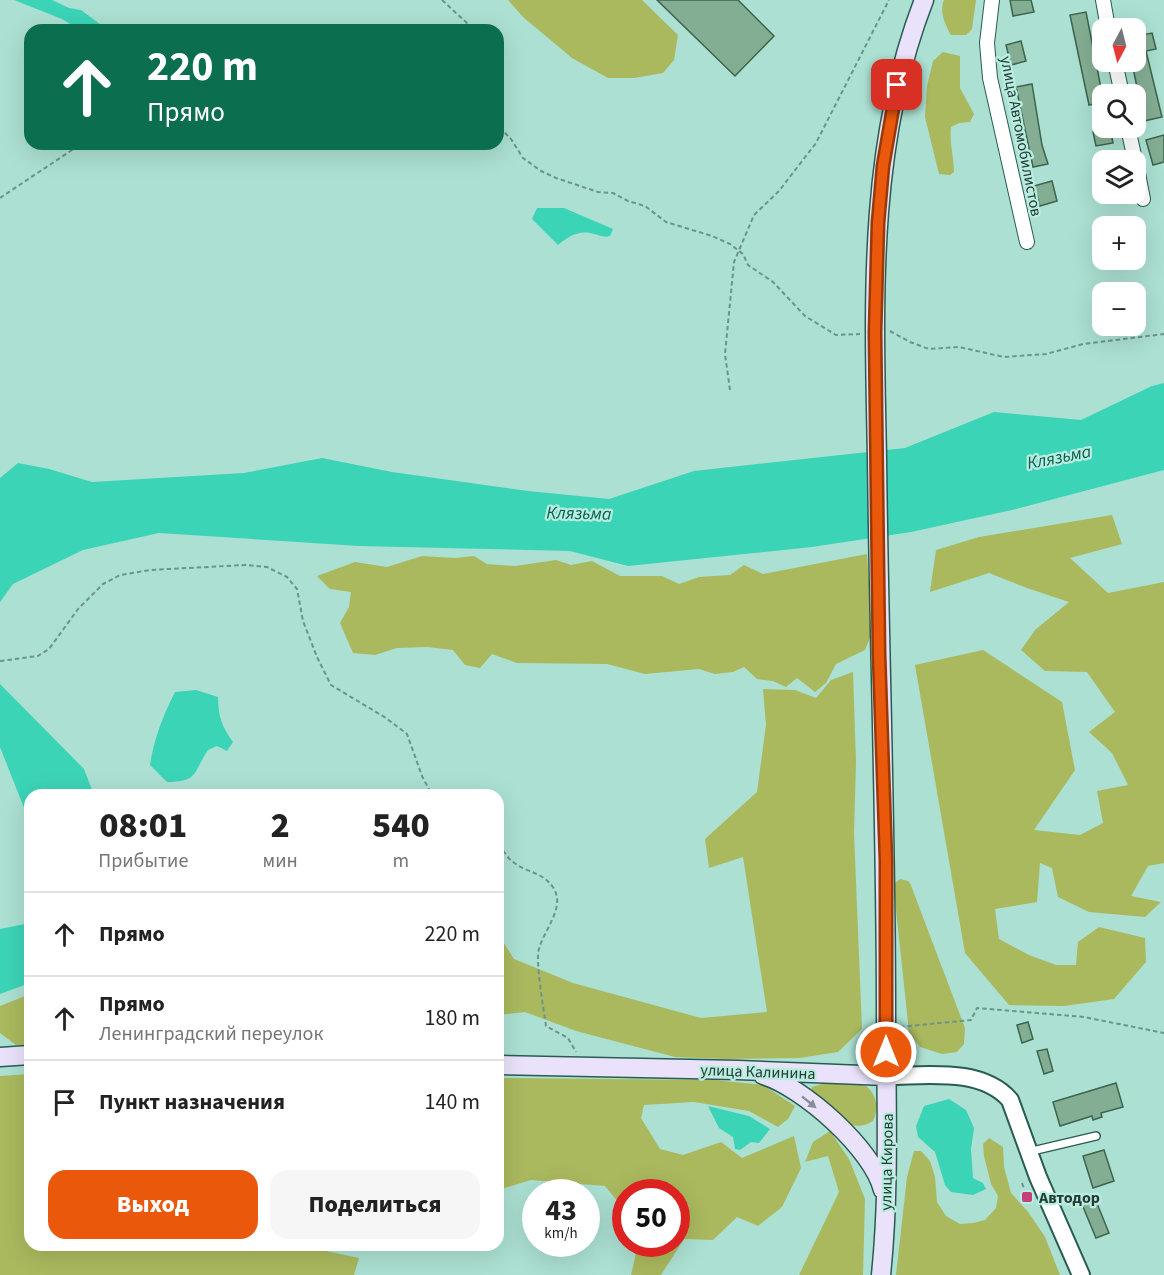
<!DOCTYPE html>
<html lang="ru">
<head>
<meta charset="utf-8">
<style>
  body { margin:0; font-family:"Source Sans 3",sans-serif; background:#f6f6f6; color:#222; height:100vh; display:flex; flex-direction:column; font-size:22px; white-space:nowrap }
  * { box-sizing:border-box; margin:0 }
  p { font-size:20px; color:#767676 }
  .icon { flex:none; width:33px; height:33px; fill:none; stroke:currentColor; stroke-width:2; stroke-linecap:round; stroke-linejoin:round }
  .map { position:relative; flex:1; overflow:hidden }
  .sheet { position:absolute; left:24px; top:789px; width:480px; height:462px; display:flex; flex-direction:column; background:#fff; border-radius:18px; box-shadow:0 6px 24px #0002 }
  .sheet>* { flex:none }
  .top-card { position:absolute; left:24px; top:24px; width:480px; height:126px; border-radius:18px; box-shadow:0 6px 24px #0002; background:#0b6e4f; color:#fff; overflow:hidden }
  .needle { width:39px; rotate:187deg }
  .controls { position:absolute; left:1092px; top:18px; display:grid; gap:12px }
  .controls a { display:grid; place-items:center; width:54px; height:54px; border-radius:12px; background:#fff; box-shadow:0 6px 24px #0002; font-size:30px }
  .speed { position:absolute; left:522px; top:1179px; display:flex; gap:12px; font-size:30px; font-weight:700; text-align:center }
  .speed>* { display:grid; place-content:center; width:78px; height:78px; border-radius:50%; background:#fff; box-shadow:0 6px 24px #0002; line-height:1 }
  .speed small { font-size:15px; font-weight:400 }
  .speed .limit { border:9px solid #d22; background:#fff; color:#111 }
  .pin { position:absolute; display:grid; place-items:center; width:51px; height:51px; color:#fff; margin:-26px; border-radius:12px; box-shadow:0 3px 9px #0006 }
  .me { position:absolute; width:66px; margin:-33px; rotate:0deg; stroke-linejoin:round; filter:drop-shadow(0 0 4px #0008) }
  .turn { display:flex; align-items:center; gap:21px; height:126px; padding:0 24px; font-size:27px }
  .turn .icon { width:78px; height:78px; stroke-width:2.5 }
  .turn b { display:block; font-size:42px; line-height:51px }
  .eta { display:flex; justify-content:space-evenly; align-items:center; height:102px; text-align:center }
  .eta b { font-size:36px; font-weight:800; line-height:42px }
  .action { display:flex; gap:12px; margin-top:auto; padding:12px 24px }
  .action a { flex:1; height:69px; border-radius:18px; background:#ea580c; color:#fff; font-size:24px; font-weight:800; line-height:69px; text-align:center }
  .action a+a { background:#f6f6f6; color:#222 }
  ul { padding:0; list-style:none }
  li { display:flex; align-items:center; gap:18px; height:84px; padding:0 24px; border-top:2px solid #e0e0e0 }
  li div { flex:1 }
  li b { display:block; font-size:22px }
  li em { font-style:normal }
  .map>svg:first-child { display:block }
  .green { fill:#aab95e }
  .water { fill:#3cd4b7 }
  .building { fill:#84ae94; stroke:#3d644d; stroke-width:1.5 }
  .lines { fill:none; stroke-linecap:round; stroke-linejoin:round }
  .service-casing { stroke:#295c51; stroke-width:10 }
  .minor-casing { stroke:#295c51; stroke-width:16 }
  .tertiary-casing { stroke:#295c51; stroke-width:20 }
  .secondary-casing { stroke:#295c51; stroke-width:21 }
  .path { stroke:#6d948a; stroke-width:2; stroke-dasharray:4.5 3; stroke-linecap:butt }
  .service { stroke:#fff; stroke-width:7 }
  .minor { stroke:#fff; stroke-width:14 }
  .tertiary { stroke:#fff; stroke-width:16 }
  .secondary { stroke:#e9e2fa; stroke-width:18 }
  .oneway { fill:#878e98 }
  .route-casing { stroke:#983908; stroke-width:15 }
  .route { stroke:#ea580c; stroke-width:10 }
  .poi-dot { fill:#c73f7b; stroke:#b8eddf; stroke-width:2 }
  .labels { text-anchor:middle; stroke-width:4.5; stroke-linejoin:round; paint-order:stroke }
  .street-label { font-size:16px; fill:#253b35; stroke:#b8eddf }
  .poi-label { font-size:16px; font-weight:bold; fill:#253b35; stroke:#b8eddf; text-anchor:start }
  .water-label { font-size:18px; font-style:italic; fill:#0b6051; stroke:#b8eddf }
</style>
</head>
<body>
<div class="map">
<svg width="1164" height="1275" viewBox="0 0 1164 1275">
  <rect width="100%" height="100%" fill="#abe0d2"/>
  <path class="green" d="M508 0H642L678 35 674 60 663 73 634 78H608L572 58 523 17Z
    M944 0H976L972 29 966 35H951C945 24 939 12 944 0Z
    M943 52 960 56V88L974 114 970 122 959 123 951 127C949 142 954 157 954 172L950 175 939 174 925 117 927 86 933 61Z
    M1112 515 1122 544 1070 558 1108 593 1164 582V863L1148 866 1131 896 1161 902 1145 917 1089 912 1058 897 1052 868 1040 863 1037 902 995 909 999 939 1029 955 1056 965H1076L1078 942 1099 927 1145 938 1146 962 1114 999 1064 1006 1009 1005 965 953 915 665 983 650 1062 702 1075 770 1034 830 1080 835 1103 823 1097 791 1128 785 1112 753 1089 732 1115 712 1087 672 1045 671 1021 650 1035 630 1069 602 1027 588 989 573 930 592 936 550 979 537Z
    M867 554 872 633 865 650 836 664 826 683 815 692 797 678 786 687 773 681 757 679 744 667 733 672 715 674 699 669 645 674 607 664 517 663 492 654 480 668 465 665 453 650 427 647 397 648 375 655 353 653 340 623 349 607 351 592 330 589 317 576 355 562 387 567 422 556 455 558 474 556 487 564 515 566 556 560 571 565 592 561 620 576H662L679 584 699 577 730 575 744 565 763 574Z
    M853 672 856 762 854 833 862 1029 838 1052 800 1058 726 1059 675 1057 576 1031 525 1012 498 1015V934L514 959 573 983 701 1018 767 1012 743 857 709 868 705 839 757 792 766 725 763 689 795 690 816 698 831 680Z
    M900 879 908 881 910 883 965 1028 964 1044 957 1052 942 1054 920 1047 909 1032 894 891V884Z
    M30 994V1045H16L0 1033V1006Z
    M30 1074V1245H253L252 1250 307 1247 359 1258 354 1275H0V1076Z
    M498 1078 715 1080 763 1085 795 1106 788 1119 778 1127 749 1111 694 1102 644 1105 641 1118 660 1149 683 1155 721 1142 742 1158 794 1136 801 1168 782 1207 758 1226 737 1217 713 1240 684 1239 661 1275H631L638 1244H676V1192H626L625 1210 605 1186 531 1180 498 1190Z
    M825 1083H851L866 1086C877 1095 879 1108 873 1121 848 1137 828 1109 810 1094L812 1087Z
    M830 1131 849 1159 865 1199 863 1275H799L839 1192 828 1156 805 1162 813 1142Z
    M989 1138 1003 1147 1004 1167 1011 1193 1029 1213 1045 1237 1060 1275H896L907 1177 914 1151H921L930 1161 935 1177 937 1202 946 1216 960 1224 973 1223 985 1220 996 1208 998 1196 991 1184 984 1156 983 1144Z"/>
  <path class="water" d="M14 0H52L69 8 81 10 108 30H80L62 19Z
    M537 208H564L613 229 610 236C601 238 598 234 590 233 577 231 568 237 558 245L532 219Z
    M1164 383V470L1012 510 911 532 812 547 628 566 570 551 359 546 159 533 83 550 13 584 0 602V478L18 463 49 469 92 482 244 473 322 458 392 472 528 491 609 499 694 471 905 448 994 412 1081 420 1152 386Z
    M0 684 84 769 94 795H30V823L0 747Z
    M196 690 218 697C218 716 222 727 233 742L227 751 217 746 208 750C193 772 199 782 167 782L150 765C154 738 163 716 175 692Z
    M30 902V983L0 994V929L25 924Z
    M949 1099 966 1110 974 1128 971 1149 973 1178 983 1183 986 1189 973 1195 951 1192 945 1185 935 1152 918 1137 916 1126 924 1106Z
    M708 1106 749 1116 770 1129 759 1143 751 1142 740 1150 735 1149 733 1137 719 1128Z"/>
  <path class="building" d="M657 0H738L774 36 735 76Z
    M1010 0H1031L1034 12 1013 16Z
    M1086 12 1102 93V102L1089 105 1070 15Z
    M1152 33 1156 49 1146 51 1162 117 1144 121 1132 63 1136 62V36Z
    M1021 41 1026 61 1011 65 1006 45Z
    M1032 84 1042 145 1048 164 1033 167 1016 87Z
    M1110 128 1113 143 1096 146 1093 132Z
    M1164 135V162L1153 165 1146 140Z
    M1052 181 1057 201 1040 206 1034 186Z
    M1028 1022 1033 1039 1022 1043 1017 1025Z
    M1047 1049 1053 1071 1044 1074 1037 1051Z
    M1116 1083 1123 1107 1101 1113 1102 1117 1093 1120 1092 1116 1060 1126 1053 1102Z
    M1104 1150 1114 1181 1093 1188 1083 1156Z
    M1094 1196 1109 1233 1096 1238 1081 1202Z"/>
  <g class="lines">
    <g class="service-casing">
      <path id="service" d="M1028 1152 1096 1136"/>
    </g>
    <g class="minor-casing">
      <path id="minor" d="M992 0 987 43 990 78 1027 242
        M1103 0 1108 28
        M1115 62 1122 94
        M1128 128 1135 160
        M1136 163 1143 199"/>
    </g>
    <g class="tertiary-casing">
      <path id="tertiary" d="M887 1076C926 1076 981 1067 1010 1100L1038 1177 1081 1275"/>
    </g>
    <g class="secondary-casing">
      <path id="secondary" d="M0 1057 30 1055
        M498 1065 738 1070 887 1076
        M763 1075C803 1087 873 1149 883 1190
        M881 1275C890 1188 886 1099 886 1011 886 827 879 642 877 458 874 304 867 146 924 0"/>
    </g>
    <path class="path" d="M442 0 468 24 470 30
      M498 103 503 131
      M498 131H503L511 139 523 158 541 171 556 178 598 192 613 193 628 201 645 206 666 222 712 236 730 244 743 254 748 265 773 282 805 316 836 335 860 334
      M0 198 81 144
      M890 331 910 342 929 349 959 347 1004 357 1046 354 1083 344 1164 334
      M730 390 725 354 734 262 754 215 779 191 816 143 889 0
      M0 661 38 656 49 649 78 609 103 584 120 575 150 570 245 565 267 567 287 577 297 589 303 621 317 657 331 685 386 718 407 734 422 776 432 795
      M498 845C504 850 507 858 513 862 527 873 544 872 554 889 565 908 544 930 539 949 535 960 544 1011 546 1026L568 1038 576 1052
      M900 1027 971 1020 977 1008 1084 1017 1164 1033
      M1022 1183 1027 1197"/>
    <use href="#service" class="service"/>
    <use href="#minor" class="minor"/>
    <use href="#tertiary" class="tertiary"/>
    <use href="#secondary" class="secondary"/>
  </g>
  <defs><path id="oneway-solid" d="M-6-.8H1V-3.2L6.5 0L1 3.2V.8H-6Z" transform="scale(1.5)"/></defs>
  <use class="oneway" href="#oneway-solid" transform="translate(809 1102) rotate(39)"/>
  <g class="lines">
    <g class="route-casing">
      <path id="route" d="M886 1052V861L879 654 875 332 878 223 883 166 897 85"/>
    </g>
    <use href="#route" class="route"/>
  </g>
  <rect class="poi-dot" x="1021" y="1191" width="12" height="12" rx="3"/>
  <g class="labels">
    <g class="street-label">
      <text transform="translate(1022 136) rotate(79)" y="6">улица Автомобилистов</text>
      <text transform="translate(758 1071) rotate(2)" y="6">улица Калинина</text>
      <text transform="translate(886 1162) rotate(-89)" y="6">улица Кирова</text>
    </g>
    <g class="poi-label">
      <text x="1039" y="1203">Автодор</text>
    </g>
    <g class="water-label">
      <text transform="translate(1059 457) rotate(-11)" y="6">Клязьма</text>
      <text transform="translate(579 513) rotate(1)" y="6">Клязьма</text>
    </g>
  </g>
</svg>
<div class="controls">
<a><svg class="needle" viewBox="-14 -14 28 28"><path d="M0-13l5 13h-10z" fill="#e53935"/><path d="M0 13l5-13h-10z" fill="#767676"/></svg></a>
<a><svg class="icon" aria-label="search" viewBox="0 0 24 24"><circle cx="10" cy="10" r="6"/><path d="M15 15l6 6"/></svg></a>
<a><svg class="icon" aria-label="layers" viewBox="0 0 24 24"><path d="M12 4l9 5-9 5-9-5zM3 14l9 5 9-5"/></svg></a>
<a>+</a>
<a>−</a>
</div>
<div class="speed"><div>43<small>km/h</small></div><div class="limit">50</div></div>
<div class="pin" style="left:897px;top:85px;background:#d93025"><svg class="icon" aria-label="arrive" viewBox="0 0 24 24"><path d="M6 21V4h12l-3 4 3 4H6"/></svg></div>
<svg class="me" style="left:886px;top:1052px" viewBox="-20 -20 40 40"><circle r="17" fill="#ea580c" stroke="#fff" stroke-width="3"/><path d="M0-11L8 9 0 5-8 9z" fill="#fff"/></svg>
<div class="top-card">
<div class="turn"><svg class="icon" aria-label="ahead" viewBox="0 0 24 24"><path d="M12 20V5M6 11l6-6 6 6"/></svg><div><b>220 m</b>Прямо</div></div>
</div>
<section class="sheet">
<div class="eta">
<div><b>08:01</b><p>Прибытие</p></div>
<div><b>2</b><p>мин</p></div>
<div><b>540</b><p>m</p></div>
</div>
<ul>
<li><svg class="icon" aria-label="ahead" viewBox="0 0 24 24"><path d="M12 20V5M6 11l6-6 6 6"/></svg><div><b>Прямо</b></div><em>220 m</em></li>
<li><svg class="icon" aria-label="ahead" viewBox="0 0 24 24"><path d="M12 20V5M6 11l6-6 6 6"/></svg><div><b>Прямо</b><p>Ленинградский переулок</p></div><em>180 m</em></li>
<li><svg class="icon" aria-label="arrive" viewBox="0 0 24 24"><path d="M6 21V4h12l-3 4 3 4H6"/></svg><div><b>Пункт назначения</b></div><em>140 m</em></li>
</ul>
<div class="action"><a>Выход</a><a>Поделиться</a></div>
</section>
</div>
</body>
</html>
